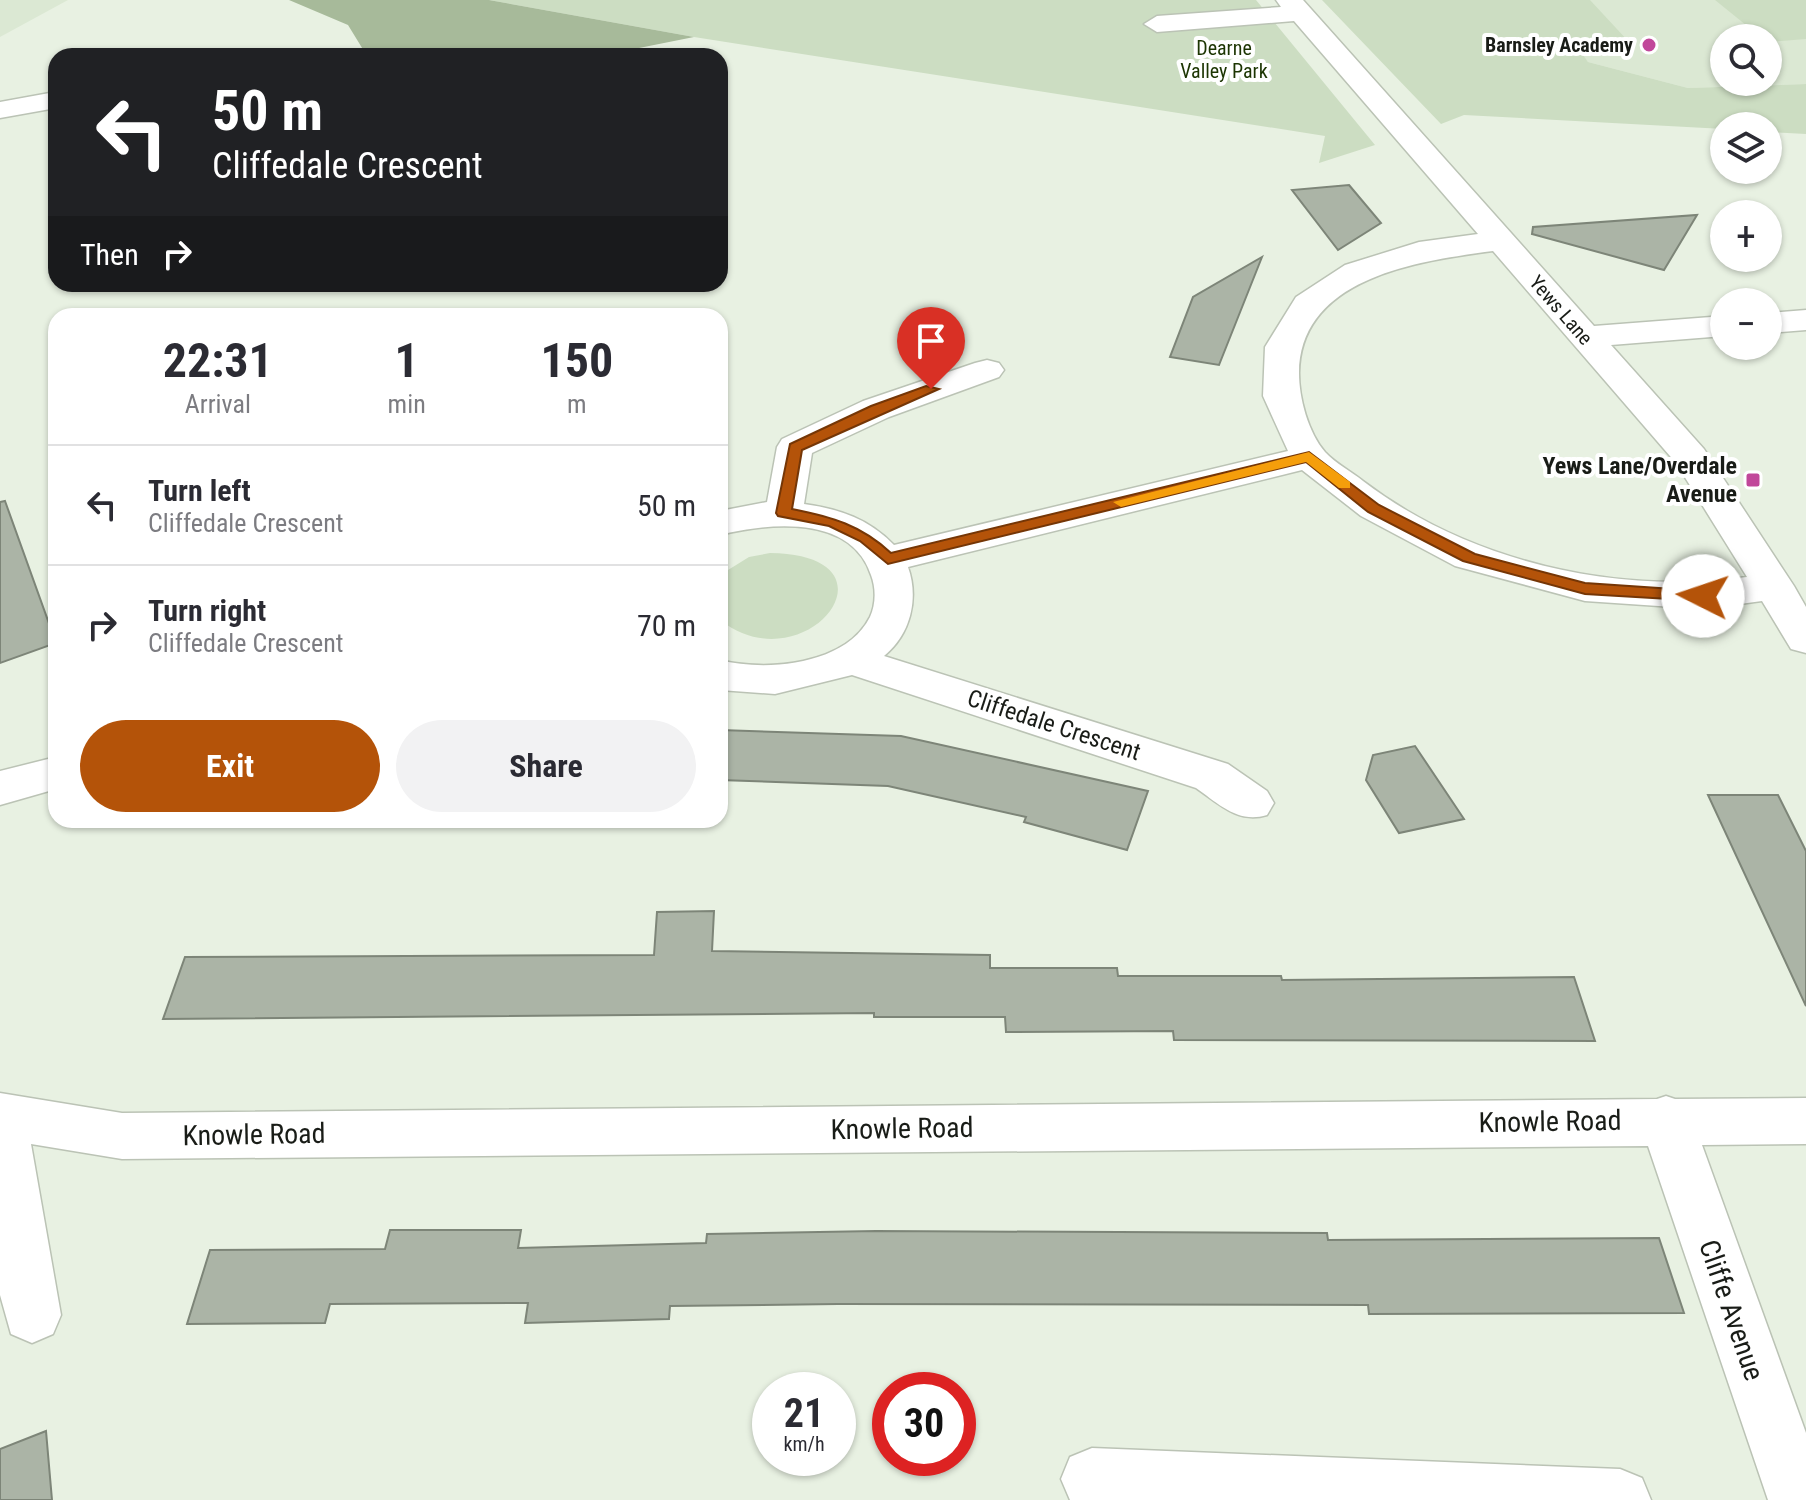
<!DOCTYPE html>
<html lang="en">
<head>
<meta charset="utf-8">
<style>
  body { margin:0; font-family:"Roboto Condensed",sans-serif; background:#f2f2f3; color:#2b2b33; height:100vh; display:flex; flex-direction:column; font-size:30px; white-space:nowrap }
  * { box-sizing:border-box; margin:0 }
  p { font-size:26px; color:#7c7c81 }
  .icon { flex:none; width:44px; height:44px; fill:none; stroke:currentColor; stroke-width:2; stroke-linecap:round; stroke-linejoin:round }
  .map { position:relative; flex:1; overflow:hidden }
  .side { position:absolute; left:48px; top:308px; width:680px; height:520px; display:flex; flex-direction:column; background:#fff; border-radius:24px; box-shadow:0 2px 6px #0004 }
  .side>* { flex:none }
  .banner { position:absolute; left:48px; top:48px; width:680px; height:244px; border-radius:24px; box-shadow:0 2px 6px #0004; background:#202124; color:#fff; overflow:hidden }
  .fabs { position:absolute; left:1710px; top:24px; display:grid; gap:16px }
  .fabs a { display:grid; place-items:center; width:72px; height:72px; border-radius:50%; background:#fff; box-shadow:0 2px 6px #0004; font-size:40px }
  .speed { position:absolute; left:752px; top:1372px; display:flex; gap:16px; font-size:40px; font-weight:700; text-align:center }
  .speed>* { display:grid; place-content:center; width:104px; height:104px; border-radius:50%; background:#fff; box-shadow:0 2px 6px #0004; line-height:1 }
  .speed small { font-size:20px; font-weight:400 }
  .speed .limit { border:12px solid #d22; background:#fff; color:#111 }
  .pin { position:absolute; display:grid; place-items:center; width:68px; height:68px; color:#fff; margin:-82px -34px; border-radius:50% 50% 50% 0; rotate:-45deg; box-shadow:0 0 8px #0007 }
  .pin .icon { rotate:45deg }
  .me { position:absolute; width:88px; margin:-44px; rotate:274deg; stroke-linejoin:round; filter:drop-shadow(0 0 6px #0008) }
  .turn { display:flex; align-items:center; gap:28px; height:168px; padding:0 32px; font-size:36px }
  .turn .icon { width:104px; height:104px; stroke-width:2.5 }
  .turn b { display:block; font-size:56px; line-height:68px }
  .then { display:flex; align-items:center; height:76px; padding:0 32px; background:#0003; gap:16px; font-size:30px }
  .eta { display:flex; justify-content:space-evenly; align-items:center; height:136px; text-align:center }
  .eta b { font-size:48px; font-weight:700; line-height:56px }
  .cta { display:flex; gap:16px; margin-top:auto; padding:16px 32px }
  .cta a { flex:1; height:92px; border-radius:48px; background:#b45309; color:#fff; font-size:32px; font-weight:700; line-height:92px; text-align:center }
  .cta a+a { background:#f2f2f3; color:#2b2b33 }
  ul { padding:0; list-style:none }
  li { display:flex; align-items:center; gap:24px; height:120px; padding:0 32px; border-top:2px solid #e1e1e2 }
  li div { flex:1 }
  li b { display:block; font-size:30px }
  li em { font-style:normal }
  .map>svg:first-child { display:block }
  .built { fill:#dbe8d3; fill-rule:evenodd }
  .green { fill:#ccddc2 }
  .forest { fill:#a7ba9a }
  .building { fill:#abb4a6; stroke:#7d8578; stroke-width:2 }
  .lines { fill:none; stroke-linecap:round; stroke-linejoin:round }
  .minor-casing { stroke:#bbc3b5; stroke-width:3 }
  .minor { fill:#fff; fill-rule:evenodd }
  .route { fill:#b45309; stroke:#753606; stroke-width:2 }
  .slow { fill:#f59e0b }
  .poi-dot { fill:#c1479a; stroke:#fff; stroke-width:3 }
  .labels { text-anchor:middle; stroke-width:8; stroke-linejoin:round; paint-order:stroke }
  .far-poi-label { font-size:20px; font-weight:bold; fill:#191c17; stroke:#fff; text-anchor:end }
  .far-park-label { font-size:20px; fill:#1c3502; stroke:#fff }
  .far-street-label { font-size:20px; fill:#191c17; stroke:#fff }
  .poi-label { font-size:24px; font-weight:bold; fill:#191c17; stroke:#fff; text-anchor:end }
  .street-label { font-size:24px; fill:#191c17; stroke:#fff }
  .near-street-label { font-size:28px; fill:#191c17; stroke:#fff }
</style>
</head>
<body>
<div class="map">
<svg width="1806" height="1500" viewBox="0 0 1806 1500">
  <rect width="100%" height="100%" fill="#e8f1e2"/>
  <path class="built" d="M0 0H68L0 37Z
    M1537 0H1806V84L1688 88 1588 62ZM1724 38H1768V82H1724Z"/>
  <path class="green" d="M489 0H1256L1375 145 1319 163 1325 136 694 37Z
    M1322 0H1590L1629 42 1605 56 1581 52 1588 62 1688 88 1806 84V134L1768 132V126H1724V129L1464 115 1441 124Z
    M1715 0H1806V39L1768 42V38H1762Z
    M770 553C909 555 805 687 720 620V575L749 557Z"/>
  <path class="forest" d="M289 0H489L694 37 599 56H367L348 25Z"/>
  <path class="building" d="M1349 185 1381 223 1338 250 1292 190Z
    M1697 215 1664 270 1532 234 1533 227Z
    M1262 257 1219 365 1170 357 1193 297Z
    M5 501 56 643 0 663V502Z
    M720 730 901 736 1148 791 1127 850 1024 822 1026 817 888 786 720 780Z
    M1415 746 1464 819 1399 833 1366 780 1373 755Z
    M1708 795H1778L1806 851V1006Z
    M714 911 712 951 990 955V968H1117L1118 976H1281L1282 980 1574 977 1595 1041 1174 1040 1173 1031 1006 1032 1005 1017H874V1013L163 1019 185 957 654 955 657 912Z
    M390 1230H521L518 1248 706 1243 707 1234 876 1231 1327 1233 1328 1240 1659 1238 1684 1313 1369 1314 1368 1305 838 1304 670 1306 669 1319 525 1323 528 1303 330 1304 325 1323 187 1324 210 1250 385 1249Z
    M46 1431 52 1500H0V1449Z"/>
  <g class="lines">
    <g class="minor-casing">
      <path id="minor" d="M1276 0H1303L1594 326 1724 316V336L1611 345 1704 449 1794 586 1806 607V653L1791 649 1762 601 1703 609 1585 601 1455 566 1361 516 1302 470 908 567C919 598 911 634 884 656L1228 764 1267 791 1274 803 1267 815C1238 824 1219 804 1196 788L852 675 775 694 720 690V660C766 672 846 665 870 617 876 604 876 588 871 575 851 514 768 523 720 535V511L767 502 777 447 782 439 863 401 975 363 987 360 999 363 1004 370 999 377 889 417 812 453 804 504C840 509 869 519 894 545L1288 451 1263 396 1265 347 1296 297 1345 265 1419 242 1478 234 1294 21 1157 32 1144 24 1157 16 1281 7ZM1493 251 1676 463 1747 577C1616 595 1469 562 1363 481 1352 472 1335 463 1325 452 1308 432 1299 398 1299 373 1300 277 1419 261 1493 251Z
        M55 92 56 108 0 118V102Z
        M1806 310V330L1768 333V313Z
        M56 757V789L0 805V771Z
        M0 1093 122 1113 1657 1099 1666 1096 1675 1099 1806 1098V1144L1702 1145 1806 1433V1500H1768L1648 1146 122 1159 31 1144 61 1315 53 1334 32 1343 11 1334 0 1295Z
        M1092 1448 1620 1469 1642 1478 1651 1500H1070L1061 1479 1070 1457Z"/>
    </g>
    <use href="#minor" class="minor"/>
  </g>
  <path class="route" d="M926 386 939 389 802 450 792 509C832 517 861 525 891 553L1309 452 1379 505 1475 554 1585 583 1703 591 1712 596 1703 601 1585 594 1463 561 1368 512 1306 462 888 564 860 541 829 526 778 516 776 513 790 444 871 406Z"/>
  <path class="slow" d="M1309 452 1350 482V488H1339L1306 462 1121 507 1113 502Z"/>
  <g class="poi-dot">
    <circle cx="1649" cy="45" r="8"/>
    <rect x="1745" y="472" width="16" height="16" rx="4"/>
  </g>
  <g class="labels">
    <g class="far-poi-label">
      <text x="1633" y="52">Barnsley Academy</text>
    </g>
    <g class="far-park-label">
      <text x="1224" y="55">Dearne<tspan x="1224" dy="23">Valley Park</tspan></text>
    </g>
    <g class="far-street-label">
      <text transform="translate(1561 310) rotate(49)" y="7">Yews Lane</text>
    </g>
    <g class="poi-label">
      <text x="1737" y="474">Yews Lane/Overdale<tspan x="1737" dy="28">Avenue</tspan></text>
    </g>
    <g class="street-label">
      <text transform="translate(1054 725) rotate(18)" y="8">Cliffedale Crescent</text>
    </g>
    <g class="near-street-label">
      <text transform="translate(1550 1121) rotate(-1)" y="10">Knowle Road</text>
      <text transform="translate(902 1128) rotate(-1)" y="10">Knowle Road</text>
      <text transform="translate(254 1134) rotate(-1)" y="10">Knowle Road</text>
      <text transform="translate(1732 1310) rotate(71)" y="10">Cliffe Avenue</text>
    </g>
  </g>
</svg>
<div class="fabs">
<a><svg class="icon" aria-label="search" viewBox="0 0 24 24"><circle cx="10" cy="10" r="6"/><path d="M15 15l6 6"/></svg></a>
<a><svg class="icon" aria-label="layers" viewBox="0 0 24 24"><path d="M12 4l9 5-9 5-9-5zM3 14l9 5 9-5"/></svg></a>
<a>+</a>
<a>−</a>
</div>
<div class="speed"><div>21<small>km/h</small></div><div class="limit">30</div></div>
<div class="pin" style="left:931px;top:389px;background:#d93025"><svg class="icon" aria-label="arrive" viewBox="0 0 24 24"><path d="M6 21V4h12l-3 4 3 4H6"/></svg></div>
<svg class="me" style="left:1703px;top:596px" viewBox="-20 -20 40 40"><circle r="19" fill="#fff"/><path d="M0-13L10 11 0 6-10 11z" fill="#b45309"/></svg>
<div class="banner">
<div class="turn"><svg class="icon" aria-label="left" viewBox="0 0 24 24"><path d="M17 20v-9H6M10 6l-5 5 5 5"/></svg><div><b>50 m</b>Cliffedale Crescent</div></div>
<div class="then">Then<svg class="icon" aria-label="right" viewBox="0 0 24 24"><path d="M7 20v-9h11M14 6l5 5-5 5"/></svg></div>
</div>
<section class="side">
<div class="eta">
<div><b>22:31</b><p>Arrival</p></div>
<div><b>1</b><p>min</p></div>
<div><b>150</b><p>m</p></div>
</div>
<ul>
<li><svg class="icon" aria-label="left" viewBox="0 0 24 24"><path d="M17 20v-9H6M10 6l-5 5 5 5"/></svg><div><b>Turn left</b><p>Cliffedale Crescent</p></div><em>50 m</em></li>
<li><svg class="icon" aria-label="right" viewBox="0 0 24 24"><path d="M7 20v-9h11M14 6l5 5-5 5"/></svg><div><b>Turn right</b><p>Cliffedale Crescent</p></div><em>70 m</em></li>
</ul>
<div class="cta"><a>Exit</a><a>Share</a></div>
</section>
</div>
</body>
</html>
